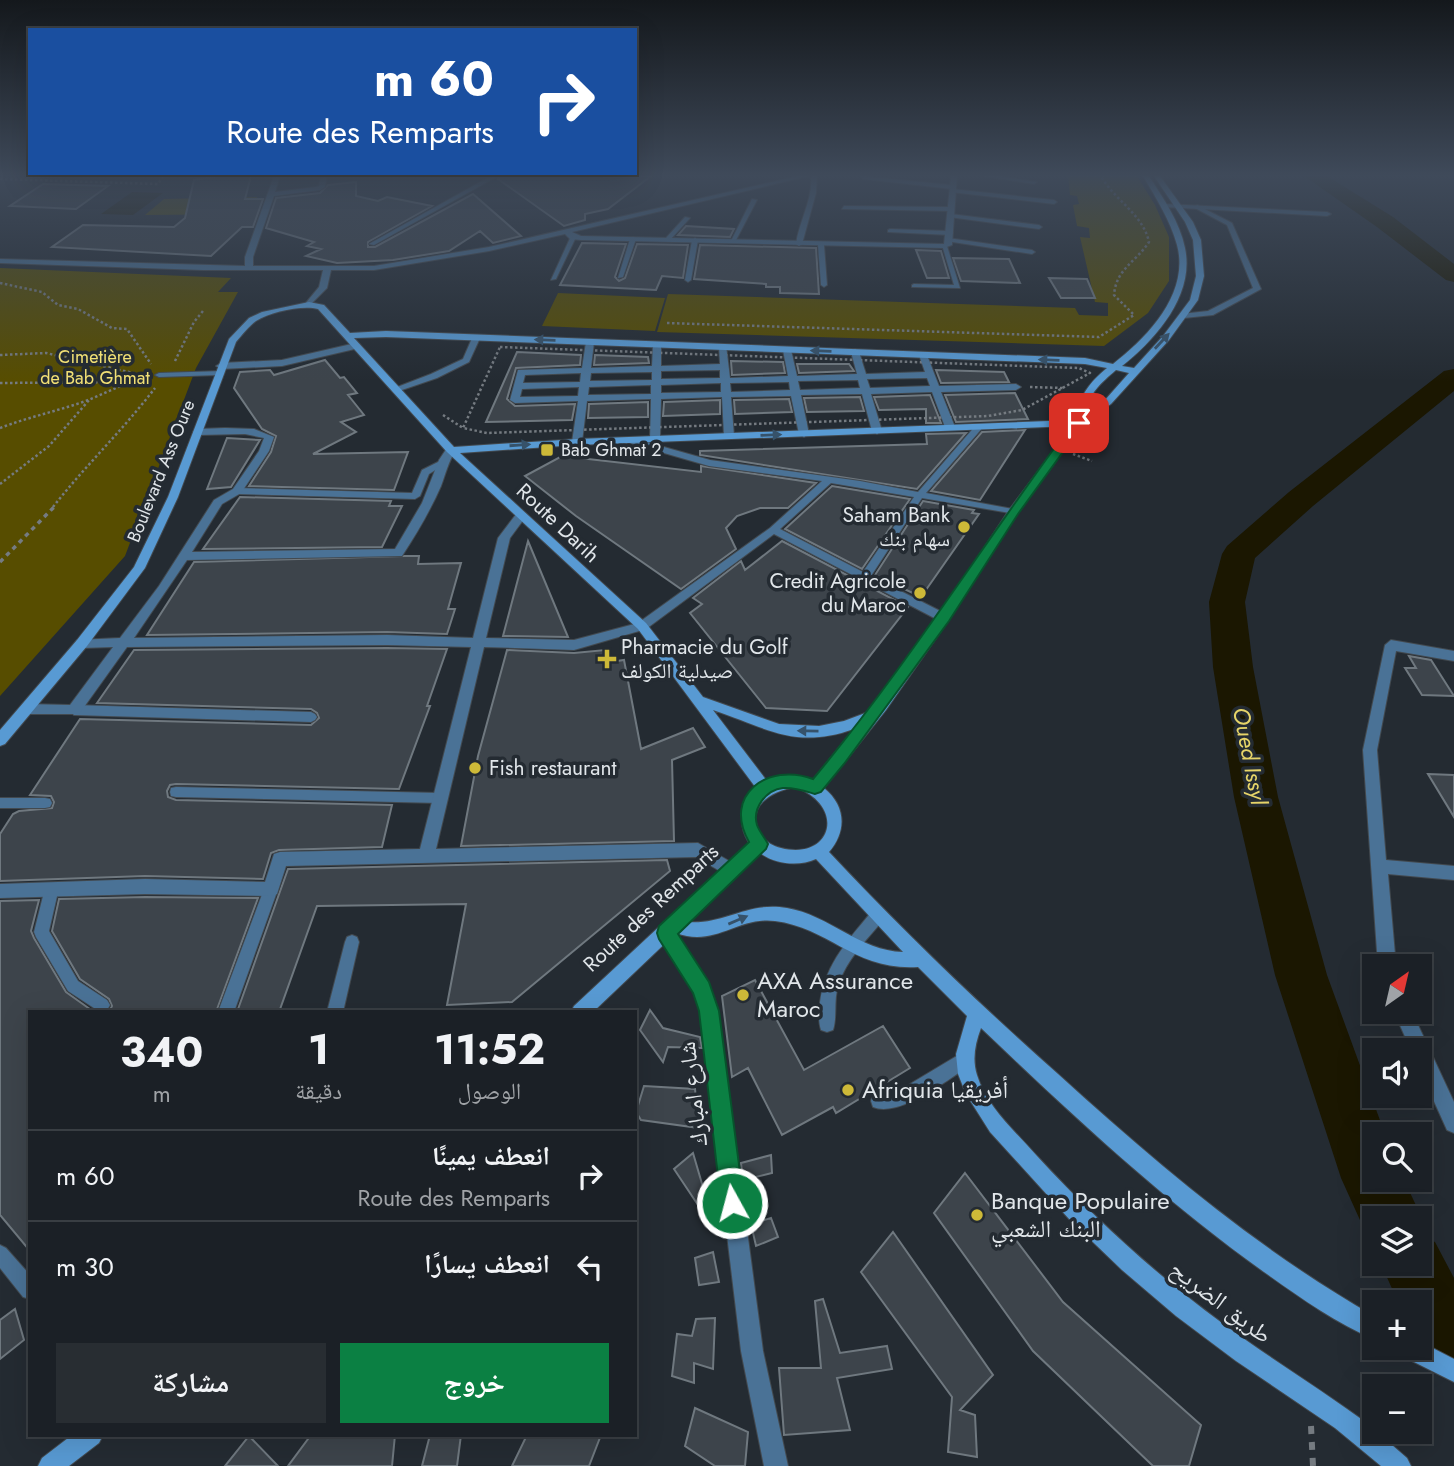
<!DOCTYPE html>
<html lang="ar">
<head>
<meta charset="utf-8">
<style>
  body { margin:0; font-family:Jost,"Noto Naskh Arabic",sans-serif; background:#282d32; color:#f1f3f6; direction:rtl; height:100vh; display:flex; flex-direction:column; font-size:26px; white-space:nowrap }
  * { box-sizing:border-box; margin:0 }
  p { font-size:23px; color:#a0a3a7 }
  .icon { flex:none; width:38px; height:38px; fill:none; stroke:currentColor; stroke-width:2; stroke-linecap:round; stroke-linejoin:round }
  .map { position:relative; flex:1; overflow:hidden; direction:ltr }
  .sheet { position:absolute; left:28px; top:1010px; width:609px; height:427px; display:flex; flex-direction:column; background:#1b2026; border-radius:0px; box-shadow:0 7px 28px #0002,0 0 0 2px #393e43; direction:rtl }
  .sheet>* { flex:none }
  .banner { position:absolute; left:28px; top:28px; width:609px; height:147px; border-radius:0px; box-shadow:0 7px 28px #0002,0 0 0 2px #393e43; direction:rtl; background:#1a4fa0; color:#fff; overflow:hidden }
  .needle { width:46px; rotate:34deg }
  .buttons { position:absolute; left:1362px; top:954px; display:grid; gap:14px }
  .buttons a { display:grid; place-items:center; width:70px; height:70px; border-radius:0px; background:#1b2026; box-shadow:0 7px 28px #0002,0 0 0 2px #393e43; font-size:35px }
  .pin { position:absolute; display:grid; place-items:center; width:60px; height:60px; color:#fff; margin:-30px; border-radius:14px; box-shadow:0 4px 10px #0006 }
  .me { position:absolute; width:77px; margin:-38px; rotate:353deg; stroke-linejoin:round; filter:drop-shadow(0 0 5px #0008) }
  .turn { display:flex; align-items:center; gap:24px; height:147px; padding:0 28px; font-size:32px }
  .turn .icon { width:91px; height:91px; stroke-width:2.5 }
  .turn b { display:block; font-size:49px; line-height:60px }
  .eta { display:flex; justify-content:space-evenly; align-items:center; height:119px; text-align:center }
  .eta b { font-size:42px; font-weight:700; line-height:49px }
  .cta { display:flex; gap:14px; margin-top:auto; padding:14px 28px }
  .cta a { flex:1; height:80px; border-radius:0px; background:#0b8043; color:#fff; font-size:28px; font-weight:700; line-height:80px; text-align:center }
  .cta a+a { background:#282d32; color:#f1f3f6 }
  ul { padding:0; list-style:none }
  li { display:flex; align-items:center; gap:21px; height:91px; padding:0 28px; border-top:2px solid #393e43 }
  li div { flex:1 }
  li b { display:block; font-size:26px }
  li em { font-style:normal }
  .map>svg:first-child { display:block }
  .green { fill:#574d00 }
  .water { fill:#1b1701 }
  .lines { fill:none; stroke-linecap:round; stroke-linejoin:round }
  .river { fill:#1b1701; fill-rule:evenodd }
  .building { fill:#3d444b; stroke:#6f787f; stroke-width:2 }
  .lane-casing { stroke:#42494f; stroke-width:2 }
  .street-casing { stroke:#42494f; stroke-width:2 }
  .secondary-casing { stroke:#42494f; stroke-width:2 }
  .path-far2 { stroke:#757b81; stroke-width:2.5; stroke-dasharray:2.5 2.5; stroke-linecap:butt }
  .path-far1 { stroke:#757b81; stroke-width:3.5; stroke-dasharray:4.5 4.5; stroke-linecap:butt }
  .path { stroke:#757b81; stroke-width:6; stroke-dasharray:8 8; stroke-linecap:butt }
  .lane { fill:#4a7296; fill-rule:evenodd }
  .street { fill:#4a7296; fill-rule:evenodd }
  .secondary { fill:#589ad3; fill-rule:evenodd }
  .oneway { fill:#36526a }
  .route { fill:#0b8043; stroke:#07532c; stroke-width:2 }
  .poi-dot { fill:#cdb938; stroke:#242b32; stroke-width:2.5 }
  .labels { text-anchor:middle; stroke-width:7; stroke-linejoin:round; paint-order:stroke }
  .far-park-label { font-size:18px; fill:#f2e075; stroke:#242b32 }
  .far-poi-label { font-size:18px; fill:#e1e6ea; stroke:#242b32; text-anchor:start }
  .far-street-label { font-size:18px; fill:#e1e6ea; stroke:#242b32 }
  .poi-label { font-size:21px; fill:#e1e6ea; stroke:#242b32; text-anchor:end }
  .street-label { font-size:21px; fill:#e1e6ea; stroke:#242b32 }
  .water-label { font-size:23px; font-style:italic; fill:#e6d469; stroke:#242b32 }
  .near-poi-label { font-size:24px; fill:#e1e6ea; stroke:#242b32; text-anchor:start }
  .near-street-label { font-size:24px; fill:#e1e6ea; stroke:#242b32 }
</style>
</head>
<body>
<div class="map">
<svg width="1454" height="1466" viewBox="0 0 1454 1466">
  <rect width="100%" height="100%" fill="#242b32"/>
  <path class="green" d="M1068 176H1137L1155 205 1169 237V281L1148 313 1104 346 657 332 668 294 1075 308 1079 315 1108 316V303L1095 302 1080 237 1090 238 1089 228 1077 226 1073 205 1079 204 1077 196 1070 195Z
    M257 197 253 214 145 215 164 199Z
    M0 268 231 278 218 292H238L196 368 125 556 0 696Z
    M558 293 665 298 655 331 542 326Z"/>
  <path class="water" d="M132 192 163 193 133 215 101 214Z"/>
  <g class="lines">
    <path class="river" d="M1304 176H1327L1393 217 1454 264V282L1446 280 1377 227Z
      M1454 369V391L1313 506 1255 558 1245 602 1253 667 1278 797 1327 975 1385 1134H1374V1180H1404L1422 1218 1419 1224V1218H1374V1242L1369 1240 1341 1178 1275 975 1234 797 1213 667 1209 602 1222 554 1227 546 1289 492 1444 371Z
      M1419 1235 1435 1242 1454 1278V1380L1430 1371 1419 1347V1302H1398L1381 1264H1419Z"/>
  </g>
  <path class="building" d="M220 176H251L245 199H263L253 227H242L211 256 52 247 83 225 174 227 185 218 194 180Z
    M500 176H651L608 209 585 214V220L564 226 498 179Z
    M356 182V196L378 201 387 197 432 206 368 242V247H375L473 194 521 236 493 243 480 231 449 251 393 260 337 263 306 256 321 249 307 246 314 242 266 228 276 198 320 193 328 185Z
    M43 184 108 186 76 209 10 206Z
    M686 226 734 229 730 237 678 235Z
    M582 243 626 244 615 277 619 281 625 278 637 244 688 245 683 278 662 276 656 290 560 285Z
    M700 245 816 248 819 294 780 293V287H766V284L694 279Z
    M916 250 941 251 949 278H927Z
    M953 258 1009 259 1020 283 961 281Z
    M1049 278 1087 279 1095 298H1061Z
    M517 352 581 355 580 365 516 368 507 399 515 406 575 404 572 420 486 422Z
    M595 355 648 357 649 363 594 365Z
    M325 360 340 378 344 377 357 393 348 395 364 415 341 422 356 432 313 454 408 452 394 490 249 486 271 452 276 436 262 429 234 388 240 372 270 370 274 375Z
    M731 361 783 362 785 373 732 375Z
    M797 364H849L854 371 799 373Z
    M936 370 1004 372 1009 382 941 383Z
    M1015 393 1028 419 956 422 945 395Z
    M930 395 941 423H926V409L879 410 874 397Z
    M860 397 864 411 807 412 804 398Z
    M789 399 792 412 735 414 734 400Z
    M720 400V414L663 416 664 402Z
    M648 402V417L588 418 589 404Z
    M1025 430 980 500 931 491 982 432Z
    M966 433 917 489 700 455V451L927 444 926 434Z
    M227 438 260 440 231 487 207 489Z
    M562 456 701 472V466L816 483 788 508H760L737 516 726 528 736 549 681 589 576 516 525 476Z
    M832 486 910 499 862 569 785 529Z
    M240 497 391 501 389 506H402L382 547 203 549Z
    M923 501 974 510 972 513 979 514 921 597 875 575Z
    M528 541 568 637 503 636Z
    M782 541 908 607 827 711 766 708 690 613 702 604 693 598 741 561 745 570Z
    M405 556H419L418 564 461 563 448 609H455L447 634 387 632 147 635 194 562Z
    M387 648 447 649 427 706H430L399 789 176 784 170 785 167 791 168 797 176 800 392 805 382 847 279 850 271 853 263 879 145 876 0 881V834L13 814 19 811 52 808 54 802 51 796 30 795 80 719 311 725 319 718 317 713 311 709 97 703 134 650Z
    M507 650 574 653 605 650 604 663 624 660 641 749 693 728 705 747 672 760 674 841 461 846 478 756Z
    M1409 656 1431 660 1454 696 1422 695 1405 668H1416Z
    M1428 774 1454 775V817Z
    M667 860 670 871 512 1002 447 1005 466 904 317 906 279 1012H237L288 869Z
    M145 897 258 898 216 1012H109L112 1006 109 999 80 979 52 931 59 899Z
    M39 900 31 931 34 938 66 992 94 1012H30V1251L0 1215V901Z
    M755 980 804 1070 883 1026 910 1068 836 1113 833 1107 782 1135 748 1068 732 1077 722 996Z
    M650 1010 663 1028 700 1037 702 1048 668 1047 663 1062 640 1030Z
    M644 1086 695 1089 699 1128 641 1120 636 1112Z
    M693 1153 712 1218 708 1220 674 1169Z
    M771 1155 772 1173 743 1180 741 1163Z
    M965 1173 1063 1302 1201 1425 1189 1466H1153L1033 1351 934 1213Z
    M771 1218 778 1237 756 1246 751 1224Z
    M893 1232 993 1375 960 1410 975 1415 977 1457 948 1452 952 1397 861 1272Z
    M713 1252 719 1282 699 1285 695 1258Z
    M823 1299 840 1353 887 1346 892 1369 837 1378 850 1430 784 1435 779 1368H821L815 1301Z
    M15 1309 24 1340 0 1359V1320Z
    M715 1318 713 1369 694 1363V1383L672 1376 677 1334 692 1336 696 1319Z
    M695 1408 748 1432 745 1466H715L685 1446Z
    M311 1435H395L392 1466H288Z
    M430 1435H461L457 1466H422Z
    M527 1435H601L589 1466H512Z
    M249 1436 278 1466H225Z"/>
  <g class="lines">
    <g class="lane-casing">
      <path id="lane" d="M491 176H498L374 245 369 244Z
        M811 176H817L816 193 802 244 799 246 796 244C799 221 813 200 811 176Z
        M861 176 952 185 955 187 952 189 863 179Z
        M983 176H999L1037 182 1034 184Z
        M952 189 1054 200 1057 202 1054 204 950 192Z
        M752 199 757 200 735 242 730 243Z
        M1197 205 1232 223 1261 289 1213 315 1184 318H1181V314L1208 311 1253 288 1227 225 1195 208Z
        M844 206 951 207 954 209 951 211 842 209Z
        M951 214 1039 225 1042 227 1039 229 949 217Z
        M685 217 690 218 670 240H666V238Z
        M890 229 950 231 953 233 950 235 888 232V230Z
        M571 236 576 237 556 279 551 280Z
        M633 237 636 239 623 277 618 278 630 239Z
        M695 238 698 240 691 280 688 282 685 280 692 240Z
        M948 238 1032 250 1035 252 1032 254 946 241V239Z
        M821 243 824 245 827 285 824 287 821 285 818 245Z
        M942 245 947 246 960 288 912 287V285L914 284 954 285Z
        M473 336 480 338 469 362 437 378 399 391 392 389 431 374 463 359Z
        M222 371 223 373 219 375 159 377 155 375 159 373Z
        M977 424 984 426 926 493 1013 509 1018 512 1016 514 922 498 871 576 948 615 949 618 948 621H940L774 534 646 629H638L637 626 638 623 770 528 822 481 709 466 626 442V438H632L710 460 860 481 918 492ZM831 483 914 497 863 572 780 529Z
        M440 461 445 464 429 474 420 496 415 499 237 494 232 491 237 488 412 493 422 470Z
        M74 705 311 712 315 714 317 717 315 720 311 722 74 715 68 710Z
        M176 787 440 793 445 794 447 798 445 802 440 803 176 797 171 796 170 792 171 788Z
        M0 798H45L50 799 52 803 50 807 45 808H0Z
        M271 883 276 884 278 889 234 1012H218L264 889 266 884Z
        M51 886 56 887 58 892 49 931 78 981 107 1000 110 1005 107 1010H97L68 991 36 937 34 932 44 892 46 887Z
        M878 908 883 910 885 915 883 920C866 941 843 963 837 990 834 1003 837 1018 833 1030L827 1032 821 1030C818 1021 819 1011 820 1002 825 964 850 938 873 910Z
        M352 935 357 937 359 942 343 1012H327L345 942 347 937Z
        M965 1051 971 1053 973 1059 971 1065C948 1079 900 1118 873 1107L871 1101 873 1095 900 1090Z
        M0 1245 6 1248 30 1275V1299L23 1297 0 1268Z"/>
    </g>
    <g class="street-casing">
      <path id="street" d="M274 176H280L275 192 316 187 319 186 321 176H327L325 187 320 190 274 196 253 257V266H374L489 247 798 176H809L572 232 581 236 944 244 951 176H957L952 245 944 248 581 240 570 239 565 234 489 251 374 270H331L327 288 309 306 305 304 319 287 323 270H203L0 263V259L245 266V257Z
        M1165 204 1327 212 1331 214 1327 216 1163 207Z
        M590 339 594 342 591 368 652 366 653 345 657 342 661 345V366L720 364 719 347 726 345 730 378 788 376 783 350 787 347 791 350 797 376 857 374 851 352 855 349 859 352 866 374 925 372 919 355 923 352 927 355 939 386 1016 384 1021 387 1016 390 941 392 955 427 950 430 945 427 932 392 871 394 882 431 877 434 872 431 862 394 801 395 809 434 804 437 799 434 791 396 731 397 734 436 729 439 724 436 722 397 661 399 660 439 655 442 650 439 651 399 587 401 582 442 577 445 572 442 578 401 515 403 510 400 518 370 582 368 586 342ZM720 370V378L661 379V371ZM652 372V380L590 381 591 373ZM581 373 580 382 523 383 525 375ZM927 378 930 386 870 388 867 379ZM858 380 860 388 800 390 798 381ZM789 382 790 390 731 392 730 383ZM721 383V392L661 393V385ZM651 385V394L588 395 589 387ZM579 387 578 396 520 397 522 389Z
        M356 343 359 344V348L282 366 221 369 216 366 221 363 282 360Z
        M225 428 254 429 274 437 269 451 241 493 222 504 192 552 395 549 422 503 439 460 447 448 456 450C448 462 446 473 441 486 430 511 417 533 402 556L187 560 134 638 387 635 473 638 498 538 517 513H525L527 515 510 538 486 638 574 640 642 622 648 626 646 629 574 650 484 647 436 849 698 843 736 865 738 870 736 875 730 877 696 857 286 866 277 894 271 896 145 894 0 898V884L145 879 265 882 274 854 280 852 420 849 471 647 387 645 127 647 79 714H26L19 709 26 704 70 705 113 647 82 648 76 643 77 640 120 638 159 586 214 500 233 489 259 451 264 438 245 434 198 435 193 432 198 429Z
        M1391 640 1454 651V661L1396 651 1377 750 1386 860 1454 866V880L1388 874 1396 966H1378L1363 750 1385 645Z
        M666 925 672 927 708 983 718 1011 763 1351 788 1466H764L741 1351 700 1011 695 993 658 933 660 927Z
        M1394 1012H1412L1454 1102V1133L1447 1130 1419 1068V1050H1411Z"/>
    </g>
    <g class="secondary-casing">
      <path id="secondary" d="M1143 176H1149C1163 198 1180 222 1185 248 1195 295 1156 339 1122 366L1134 368 1163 336 1190 300 1196 276 1193 240 1185 222 1154 176H1160L1193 222 1201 240 1204 276 1198 300 1169 340 1111 404 1082 425 1017 514 948 621 886 710 824 788C846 806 847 831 829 852 902 930 978 1003 1058 1074 1157 1164 1257 1249 1374 1316V1339C1335 1323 1298 1296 1264 1272 1163 1200 1071 1114 981 1028 975 1044 972 1059 977 1075 986 1106 1016 1132 1037 1156 1094 1218 1155 1274 1222 1323 1271 1359 1322 1390 1371 1426L1374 1432H1377L1407 1458 1411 1466H1381L1335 1428 1236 1361 1176 1316 1122 1270 1070 1220 990 1132 966 1094 958 1074 956 1054 967 1016 918 967C855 971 830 928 775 921 738 916 715 948 676 933L593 1012H571L574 1006 749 843C737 823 741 806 756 788L638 629 447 452 318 309C302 305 271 312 256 321 249 326 242 335 236 342L178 497 145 568 87 646 5 744 0 746V730L77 640 134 567 168 497 229 339 249 318 262 312 309 302 324 305 350 333 386 331 1085 358 1113 364C1148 337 1190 293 1177 245 1170 220 1156 198 1143 176ZM386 337 1085 364 1107 368C1089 383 1079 396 1075 420L577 439 454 447 354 338ZM1116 370 1129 373 1105 400 1085 414C1089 393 1101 383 1116 370ZM1072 426 1009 510 940 615 868 712 844 721 819 726 779 724 703 697 646 623 460 453 577 445ZM713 710C767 728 795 750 854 729L812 781 795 775 767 781ZM795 787C847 806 832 861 781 848 772 846 764 841 760 833 745 806 772 791 795 787ZM760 853C775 864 798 867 816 859L903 952C860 951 829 915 787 908 747 901 725 925 687 922Z
        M1419 1341 1454 1359V1382L1402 1356 1399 1348H1419Z
        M72 1435H103L99 1443 69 1466H38L42 1458Z"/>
    </g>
    <path class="path-far2" d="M0 179 158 184 163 176
      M0 283 42 292 58 305 78 309 112 328 127 329 151 364
      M667 323 1099 337 1134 315 1114 295C1116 269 1136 262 1149 242 1143 214 1114 200 1101 176
      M500 347 1079 368 1090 373 1022 410 988 416 487 433 463 428Z
      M0 355 46 353 146 376
      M175 361 194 322 203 311
      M0 383 121 382
      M1030 387 1063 388
      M443 415 463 428
      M0 428C26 418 53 412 80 403 103 395 123 383 147 377
      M1073 454 1092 461
      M0 484 49 446 90 399
      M53 507C85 466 123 430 155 388"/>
    <path class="path-far1" d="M0 562 55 506"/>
    <path class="path" d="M1311 1426 1313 1466"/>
    <use href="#lane" class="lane"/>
    <use href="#street" class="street"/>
    <use href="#secondary" class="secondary"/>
  </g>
  <defs><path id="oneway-solid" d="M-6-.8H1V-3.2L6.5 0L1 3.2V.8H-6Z" transform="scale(1.75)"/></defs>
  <g class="oneway">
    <use href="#oneway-solid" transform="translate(545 340) rotate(-178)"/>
    <use href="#oneway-solid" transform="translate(1162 341) rotate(-47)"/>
    <use href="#oneway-solid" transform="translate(821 351) rotate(-178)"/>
    <use href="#oneway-solid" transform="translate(1049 360) rotate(-178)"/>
    <use href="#oneway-solid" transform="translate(771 435) rotate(-2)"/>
    <use href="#oneway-solid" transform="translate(520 445) rotate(-4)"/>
    <use href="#oneway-solid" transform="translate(808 731) rotate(-179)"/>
    <use href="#oneway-solid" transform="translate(738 920) rotate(-23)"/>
  </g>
  <linearGradient id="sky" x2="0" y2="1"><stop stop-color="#14181c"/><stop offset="0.46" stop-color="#3f4a5a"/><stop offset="1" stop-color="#3f4a5a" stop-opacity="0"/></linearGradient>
  <rect width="1454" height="381" fill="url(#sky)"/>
  <path class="route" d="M1075 420 1084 423 1018 514 949 621 844 764 821 792 815 794C805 791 794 787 783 788 766 790 752 808 757 825 759 831 765 838 768 844L766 849 678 934 709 982 719 1011 744 1203 740 1211 732 1214 724 1211 721 1203 699 1011 693 993 659 939 657 933 659 926 749 842C722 795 768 762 813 779 908 665 986 539 1075 420Z"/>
  <g class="poi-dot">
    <rect x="540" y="443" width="14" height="14" rx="3.5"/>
    <circle cx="964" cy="527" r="7"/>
    <circle cx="920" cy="593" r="7"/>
    <path d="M603.5 648.5h7v7h7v7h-7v7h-7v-7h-7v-7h7z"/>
    <circle cx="475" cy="768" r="7"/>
    <circle cx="743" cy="995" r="7"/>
    <circle cx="848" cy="1090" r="7"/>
    <circle cx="977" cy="1215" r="7"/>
  </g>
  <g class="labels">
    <g class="far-park-label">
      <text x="95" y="363">Cimetière<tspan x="95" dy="21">de Bab Ghmat</tspan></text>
    </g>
    <g class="far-poi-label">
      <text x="561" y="456">Bab Ghmat 2</text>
    </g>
    <g class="far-street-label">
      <text transform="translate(161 471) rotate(-68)" y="6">Boulevard Ass Oure</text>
    </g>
    <g class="poi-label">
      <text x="950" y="522">Saham Bank<tspan x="950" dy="24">سهام بنك</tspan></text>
      <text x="906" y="588">Credit Agricole<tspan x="906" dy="24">du Maroc</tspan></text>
      <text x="621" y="654" text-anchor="start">Pharmacie du Golf<tspan x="621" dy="24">صيدلية الكولف</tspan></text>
      <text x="489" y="775" text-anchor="start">Fish restaurant</text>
    </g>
    <g class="street-label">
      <text transform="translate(558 523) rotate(43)" y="7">Route Darih</text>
      <text transform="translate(651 908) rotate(-43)" y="7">Route des Remparts</text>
    </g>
    <g class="water-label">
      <text transform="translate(1250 756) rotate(79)" y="8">Oued Issyl</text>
    </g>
    <g class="near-poi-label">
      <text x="757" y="989">AXA Assurance<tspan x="757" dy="28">Maroc</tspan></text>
      <text x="862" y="1098">Afriquia أفريقيا</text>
      <text x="991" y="1209">Banque Populaire<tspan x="991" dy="28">البنك الشعبي</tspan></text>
    </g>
    <g class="near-street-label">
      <text transform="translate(693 1094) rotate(-97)" y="8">شارع امبارك</text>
      <text transform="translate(1221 1302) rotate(37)" y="8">طريق الضريح</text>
    </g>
  </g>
</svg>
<div class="buttons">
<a><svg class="needle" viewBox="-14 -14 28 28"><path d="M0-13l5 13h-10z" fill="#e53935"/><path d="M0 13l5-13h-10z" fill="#a0a3a7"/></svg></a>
<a><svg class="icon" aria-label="sound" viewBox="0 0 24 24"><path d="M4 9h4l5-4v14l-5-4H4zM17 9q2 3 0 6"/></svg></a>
<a><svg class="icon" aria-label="search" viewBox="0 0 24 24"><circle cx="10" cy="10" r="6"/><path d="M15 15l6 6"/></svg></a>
<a><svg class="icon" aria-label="layers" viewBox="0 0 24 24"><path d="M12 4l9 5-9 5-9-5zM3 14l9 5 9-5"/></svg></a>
<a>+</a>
<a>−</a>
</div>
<div class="pin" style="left:1079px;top:423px;background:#d93025"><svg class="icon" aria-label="arrive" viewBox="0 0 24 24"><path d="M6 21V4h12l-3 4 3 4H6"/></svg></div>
<svg class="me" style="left:732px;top:1203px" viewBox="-20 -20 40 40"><circle r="17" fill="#0b8043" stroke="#fff" stroke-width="3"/><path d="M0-11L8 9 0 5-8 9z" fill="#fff"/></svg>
<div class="banner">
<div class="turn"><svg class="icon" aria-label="right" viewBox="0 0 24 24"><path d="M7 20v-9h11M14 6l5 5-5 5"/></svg><div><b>60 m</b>Route des Remparts</div></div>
</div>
<section class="sheet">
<div class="eta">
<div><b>11:52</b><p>الوصول</p></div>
<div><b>1</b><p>دقيقة</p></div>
<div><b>340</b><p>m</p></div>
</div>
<ul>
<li><svg class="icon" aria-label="right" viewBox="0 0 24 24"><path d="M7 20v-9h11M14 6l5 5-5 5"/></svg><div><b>انعطف يمينًا</b><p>Route des Remparts</p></div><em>60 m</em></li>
<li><svg class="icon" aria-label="left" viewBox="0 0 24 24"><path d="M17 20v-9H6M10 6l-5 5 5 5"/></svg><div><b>انعطف يسارًا</b></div><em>30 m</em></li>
</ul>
<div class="cta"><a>خروج</a><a>مشاركة</a></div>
</section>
</div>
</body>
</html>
